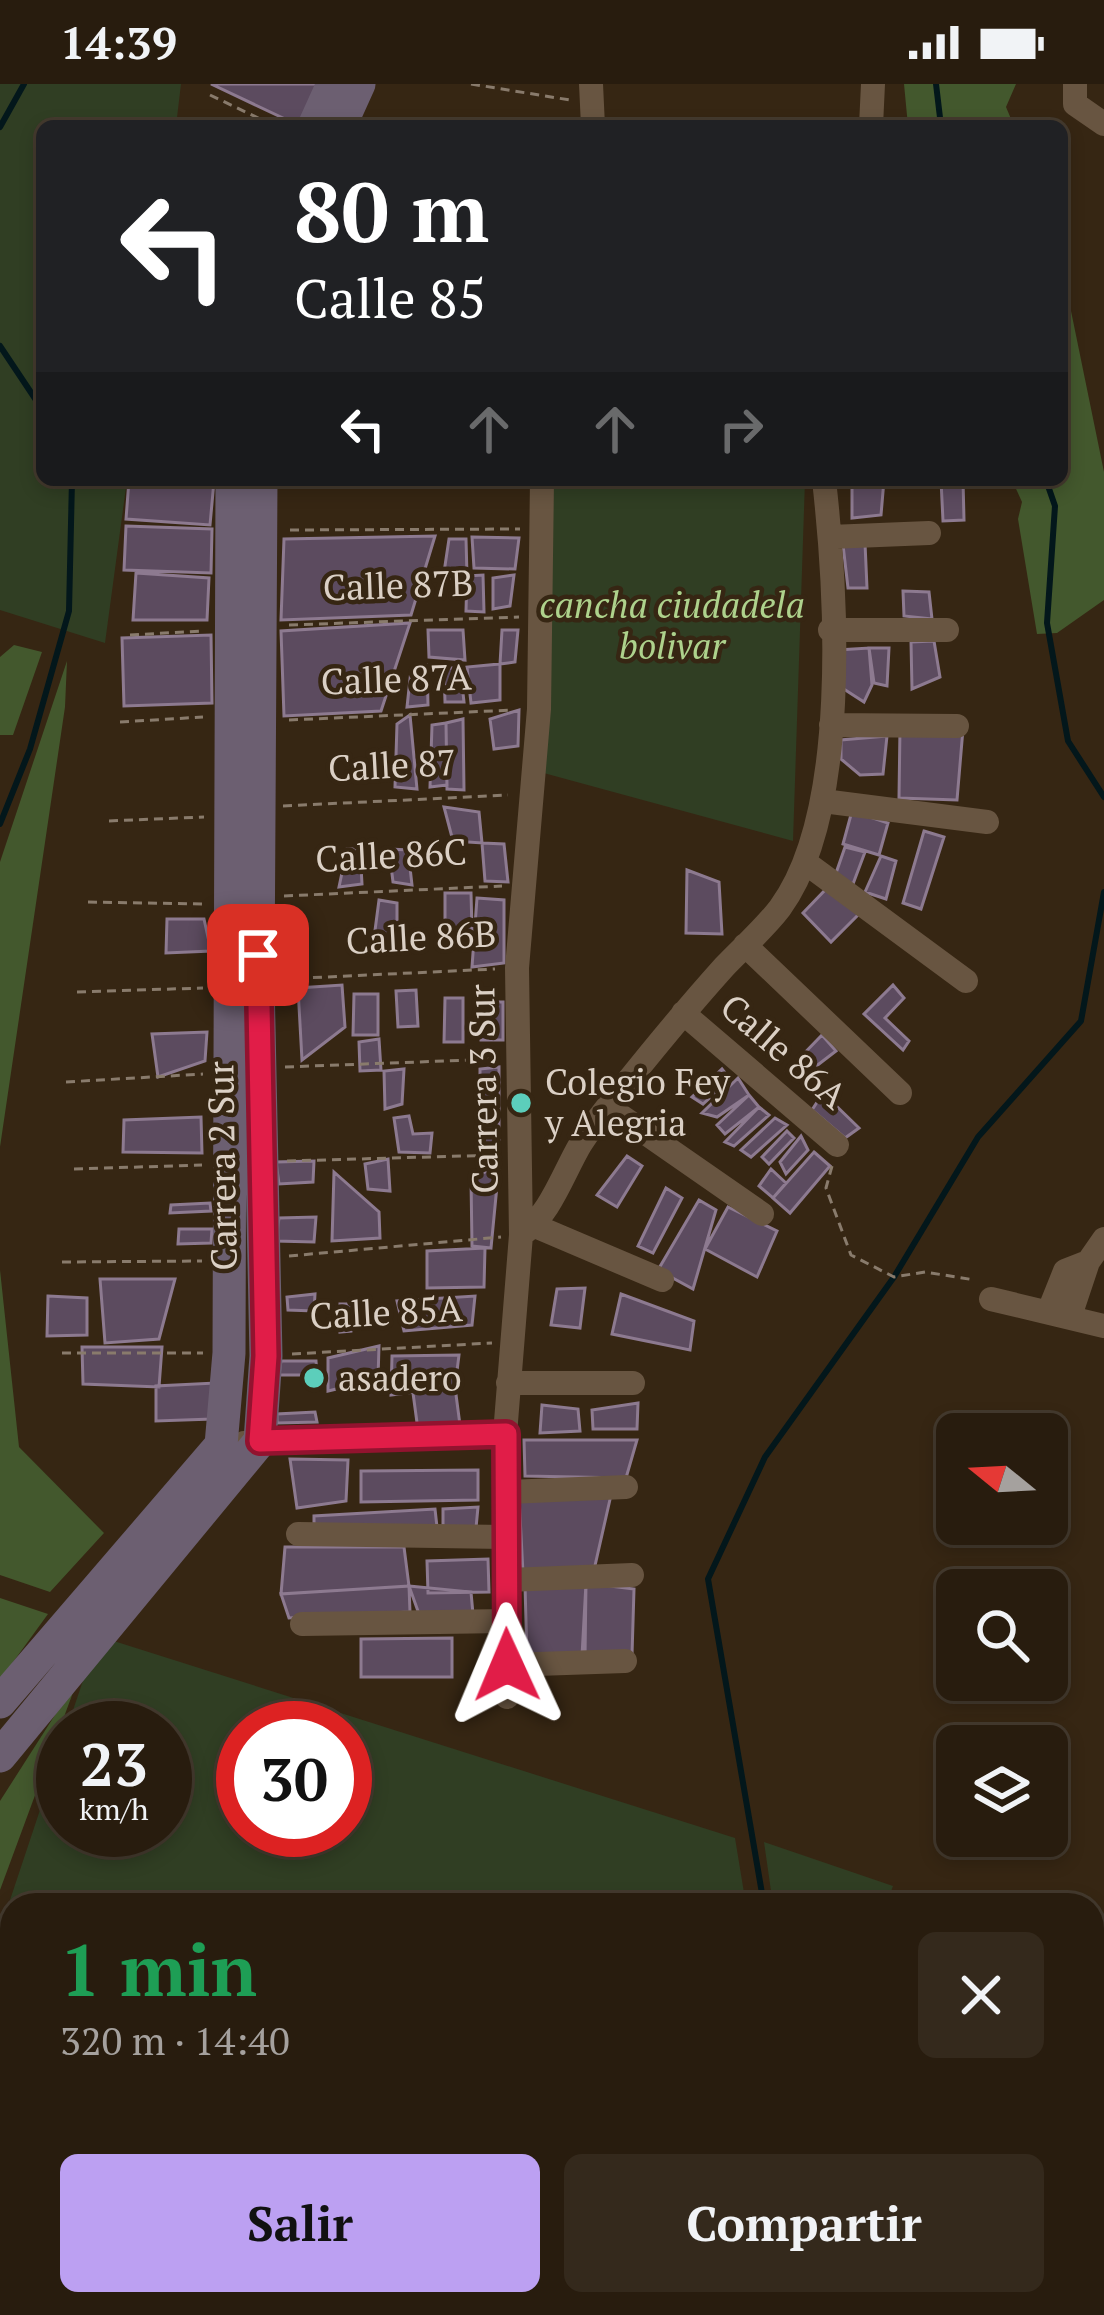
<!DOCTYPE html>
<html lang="es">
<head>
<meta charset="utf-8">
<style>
  body { margin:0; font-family:"PT Serif",serif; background:#34291c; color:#f1f3f6; height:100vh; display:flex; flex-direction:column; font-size:45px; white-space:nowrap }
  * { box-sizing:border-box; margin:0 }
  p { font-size:39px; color:#a5a19e }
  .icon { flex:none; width:66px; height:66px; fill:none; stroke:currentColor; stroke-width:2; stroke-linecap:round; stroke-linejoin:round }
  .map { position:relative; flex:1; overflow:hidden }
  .sheet { position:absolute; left:0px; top:1809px; width:1104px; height:423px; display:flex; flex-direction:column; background:#281c0e; border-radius:36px 36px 0 0; box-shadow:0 6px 18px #0003,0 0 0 3px #443a2e }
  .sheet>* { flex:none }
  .hud { position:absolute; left:36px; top:36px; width:1032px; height:366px; border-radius:18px; box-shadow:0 6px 18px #0003,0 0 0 3px #443a2e; background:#202124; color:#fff; overflow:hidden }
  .needle { width:78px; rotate:288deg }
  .tools { position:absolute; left:936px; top:1329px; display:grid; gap:24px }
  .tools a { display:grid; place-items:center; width:132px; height:132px; border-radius:18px; background:#281c0e; box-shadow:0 6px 18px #0003,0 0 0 3px #443a2e; font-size:60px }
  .speed { position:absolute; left:36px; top:1617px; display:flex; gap:24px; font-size:60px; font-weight:700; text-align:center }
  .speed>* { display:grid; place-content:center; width:156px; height:156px; border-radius:50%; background:#281c0e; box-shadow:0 6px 18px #0003,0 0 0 3px #443a2e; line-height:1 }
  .speed small { font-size:30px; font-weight:400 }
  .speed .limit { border:18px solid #d22; background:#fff; color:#111 }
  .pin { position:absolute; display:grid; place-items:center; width:102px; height:102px; color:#fff; margin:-51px; border-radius:24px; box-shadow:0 6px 18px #0006 }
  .me { position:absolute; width:132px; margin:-66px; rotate:359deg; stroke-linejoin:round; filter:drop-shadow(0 0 9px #0008) }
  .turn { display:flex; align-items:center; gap:42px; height:252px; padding:0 60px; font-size:54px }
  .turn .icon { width:156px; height:156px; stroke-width:2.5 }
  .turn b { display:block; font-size:84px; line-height:102px }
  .lanes { display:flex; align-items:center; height:114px; padding:0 60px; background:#0003; justify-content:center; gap:60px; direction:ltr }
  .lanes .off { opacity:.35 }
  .round { display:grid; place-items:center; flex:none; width:126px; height:126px; border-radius:18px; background:#34291c }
  .overview { display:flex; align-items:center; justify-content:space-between; height:204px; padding:0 60px }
  h1 { font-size:72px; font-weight:800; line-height:90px; color:#1e9e55 }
  .cta { display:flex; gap:24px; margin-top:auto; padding:24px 60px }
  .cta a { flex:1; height:138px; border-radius:18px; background:#bca0f2; color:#111; font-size:48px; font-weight:800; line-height:138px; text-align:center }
  .cta a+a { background:#34291c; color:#f1f3f6 }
  .status { display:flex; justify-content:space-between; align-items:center; height:84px; padding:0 60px; background:#281c0e; direction:ltr }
  .status svg { height:33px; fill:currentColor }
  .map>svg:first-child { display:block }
  .green { fill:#303e23; fill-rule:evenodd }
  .forest { fill:#43582d }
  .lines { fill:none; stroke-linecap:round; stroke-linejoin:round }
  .stream { stroke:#03171b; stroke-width:6 }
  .building { fill:#5c4b5f; stroke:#8d7a90; stroke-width:3 }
  .path { stroke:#897b6c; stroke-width:3; stroke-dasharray:9 6; stroke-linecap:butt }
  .lane { stroke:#685541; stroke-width:12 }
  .street { stroke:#685541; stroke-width:24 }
  .secondary { stroke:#6c5f71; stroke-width:33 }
  .route-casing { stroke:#92132f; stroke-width:30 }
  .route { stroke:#e11d48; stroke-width:21 }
  .poi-dot { fill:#5ccebb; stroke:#362613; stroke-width:4.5 }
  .labels { text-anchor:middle; stroke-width:9; stroke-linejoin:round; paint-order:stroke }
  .street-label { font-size:36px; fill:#dbd0c5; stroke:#362613 }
  .park-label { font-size:36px; font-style:italic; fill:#aed28c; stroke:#362613 }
  .poi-label { font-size:36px; fill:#dbd0c5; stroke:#362613; text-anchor:start }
</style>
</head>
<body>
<div class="status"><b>14:39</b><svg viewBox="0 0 49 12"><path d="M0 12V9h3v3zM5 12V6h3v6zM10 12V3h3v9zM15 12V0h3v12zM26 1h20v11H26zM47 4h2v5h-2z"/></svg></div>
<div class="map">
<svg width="1104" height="2231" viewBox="0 0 1104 2231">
  <rect width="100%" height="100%" fill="#362613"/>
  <path class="green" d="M0 0H181L176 42H42V396H127L105 559 0 526Z
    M547 396H805L793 757 540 688Z
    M98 1552 735 1754 746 1821H12V2088L0 2085V1846L63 1657V1746H165V1644H67ZM243 1644H345V1746H243Z
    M764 1758 893 1802 886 1821H773Z
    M541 2220H668L663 2231H585Z"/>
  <path class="forest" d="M904 0H1016L1006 23 1014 42H908Z
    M1062 183 1104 388V516L1057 549 1037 550 1018 435 1022 418 1012 396H1062Z
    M14 561 42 568 13 651H0V573Z
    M67 577 65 623 0 1063V778Z
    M0 1186 19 1363 104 1449 50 1508 0 1491Z
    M0 1514 48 1530 0 1596Z
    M78 1595 0 1806V1717Z"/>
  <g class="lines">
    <path class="stream" d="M936 0 941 42
      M0 43 24 0
      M0 262 42 325
      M1046 396 1055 422 1047 539 1068 657 1104 713
      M0 740 30 665 69 527 72 396
      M764 1821 708 1495 765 1373 894 1193 978 1053 1081 937 1104 808
      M682 2231 686 2220"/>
  </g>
  <path class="building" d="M211 0H318L300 42Z
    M129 396 214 397 210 441 126 435Z
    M852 396H884L881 431 852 434Z
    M941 396H963L964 436 943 437Z
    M126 442 212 445 211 489 124 486Z
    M435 452 411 531 281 536 284 455Z
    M472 453 519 454 515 485 474 484Z
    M449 455H466L467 492 443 495Z
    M865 459 867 504H848L843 461Z
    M136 489 209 494 207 536H133Z
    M483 491 484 528 466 527 467 492Z
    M514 491 510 522 493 525V494Z
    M903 507 929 508 932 535 904 532Z
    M410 539 381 627 284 632 281 547Z
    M428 546H463L465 576 429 573Z
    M502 546H518L515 578 500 580Z
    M211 551 212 619 124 622 122 554Z
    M934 557 940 593 912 605 911 558Z
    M869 564 872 601 864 618 836 600 838 566Z
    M869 564H889L887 602 874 599Z
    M500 580V616L471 619 467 583Z
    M427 581 428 621 407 623 411 586Z
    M460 583 464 618H445L444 585Z
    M519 626 518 662 494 665 490 635Z
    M410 631 417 705 395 703 397 640Z
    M463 635 464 706 447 705 446 639Z
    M446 639 447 701 430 703 432 641Z
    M900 644 963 645 957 716 899 714Z
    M887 652 883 690 860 691 841 675V656Z
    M444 723 479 728 482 759 453 757Z
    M852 727 888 739 879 771 843 760Z
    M924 747 944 753 921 825 903 819Z
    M482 759 504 760 508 798 485 797Z
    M845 763 865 768 853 800 835 792Z
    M347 765H360L362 800 339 803Z
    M389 765 408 766 412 801 393 798Z
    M881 772 896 777 886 815 865 808Z
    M687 786 719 798 722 850 686 849Z
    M830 801 859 830 831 858 803 829Z
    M445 809H471L472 846 445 847Z
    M477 814 504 816V879L472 883Z
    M379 816 397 819V851L374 854Z
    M167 835H204L211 867 166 869Z
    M342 901 345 943 302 976 298 904Z
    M893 901 904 914 885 934 909 957 903 966 864 930Z
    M416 906 418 942 398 943 396 907Z
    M354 910H378V951H353Z
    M445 914H463V958H444Z
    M480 918H503V956H481Z
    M207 948 205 977 158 993 152 950Z
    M822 951 836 967 798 996 787 987Z
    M379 955 381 986 360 987 359 958Z
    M499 983V1060H480V985Z
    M404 985 402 1020 385 1025 384 987Z
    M722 985 730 995 703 1020 692 1013Z
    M738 994 749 1011 717 1033 702 1029Z
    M823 1009 859 1044 845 1054 812 1026Z
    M749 1011 759 1023 725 1050 717 1041Z
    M759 1023 769 1031 734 1062 725 1058Z
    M409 1032 413 1050 432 1049 430 1069 399 1068 394 1034Z
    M201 1033 202 1069 123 1068 124 1036Z
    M775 1034 787 1041 751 1073 741 1066Z
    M787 1047 794 1054 769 1080 762 1073Z
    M801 1052 808 1066 786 1090 780 1078Z
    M814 1068 830 1082 790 1129 773 1114Z
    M627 1072 642 1082 617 1123 597 1111Z
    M388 1075 390 1107 368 1105 365 1080Z
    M314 1077 313 1098 279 1100 276 1078Z
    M499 1081 491 1164 472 1162 471 1095Z
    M771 1085 786 1099 773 1114 759 1102Z
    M334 1088 379 1128 380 1154 332 1157Z
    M666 1104 682 1114 653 1169 638 1162Z
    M699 1116 716 1126 693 1205 658 1186Z
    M210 1119 211 1127 170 1129 171 1121Z
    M728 1123 777 1147 757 1193 705 1165Z
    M316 1133 314 1158 276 1157 279 1134Z
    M179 1145H212L211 1159 178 1160Z
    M485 1164 484 1203 427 1204V1167Z
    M100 1195H175L159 1255 105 1259Z
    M585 1204 580 1244 551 1241 557 1205Z
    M315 1210 314 1227 288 1226 287 1213Z
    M621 1210 694 1237 690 1266 612 1250Z
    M48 1212 87 1214V1251L47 1252Z
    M475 1212 472 1241 404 1247 397 1217Z
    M340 1220H353L351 1247 340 1248Z
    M379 1262 378 1295 328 1307V1274Z
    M82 1263H162L159 1303 83 1300Z
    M459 1271 455 1303 391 1311 392 1272Z
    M281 1277H316L317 1291H279Z
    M215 1299 212 1335 156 1337V1302Z
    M455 1303 460 1341 418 1346 413 1309Z
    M638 1319 637 1345H593L592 1326Z
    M542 1321 578 1325 580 1347 540 1349Z
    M315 1328 317 1338 277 1339V1330Z
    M524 1356H637L626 1394 525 1392Z
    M290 1375 348 1376 346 1417 297 1424Z
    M478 1386V1416L361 1418V1387Z
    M611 1411 594 1486 523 1489 519 1413Z
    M478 1423 476 1444H443V1425Z
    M435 1425 437 1443 314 1447V1432Z
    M285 1463H404L409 1502 281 1510Z
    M488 1475 489 1508 428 1509 427 1477Z
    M586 1499 582 1572 527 1574 525 1501Z
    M586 1499 634 1505 632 1571 585 1573Z
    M409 1502 410 1528 289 1534 281 1510Z
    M409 1502 471 1508 473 1530H419Z
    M452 1554V1593H361V1555Z
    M1092 1885 1104 1889 1092 1924Z
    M1092 1931 1104 1936V1958L1092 1991Z
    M34 2220H86L82 2231H30Z
    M946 2220H977L973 2231 944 2226Z"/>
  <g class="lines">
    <path class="path" d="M471 0 570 16
      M210 11 275 42
      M290 446 520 445
      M289 541 519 533
      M130 551 202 547
      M289 636 513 626
      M120 638 203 633
      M283 722 508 711
      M109 737 204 733
      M284 812 502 802
      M88 818 204 820
      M283 895 495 885
      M77 908 203 904
      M285 983 497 975
      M66 998 203 990
      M287 1077 499 1071
      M832 1082 826 1104 851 1171 894 1193 925 1188 975 1196
      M74 1085 202 1081
      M289 1172 501 1153
      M62 1178 202 1177
      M62 1269H203
      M292 1270 492 1259"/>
    <path class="lane" d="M814 2231 818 2220
      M835 2231 838 2220
      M986 2231 990 2220"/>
    <path class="street" d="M591 0 593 42
      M1075 0V20L1104 40
      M871 42 873 0
      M830 453 929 449
      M830 546H947
      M831 641 957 642
      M823 717 987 738
      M806 779 966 897
      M745 861 900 1009
      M683 929 837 1061
      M608 1023 762 1130
      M535 1142 662 1196
      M521 1151C550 1131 563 1090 580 1061 593 1040 609 1021 624 1002 656 962 689 922 724 883 742 864 764 845 780 824 850 728 837 511 824 396
      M991 1215 1104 1242
      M1049 1227 1065 1187 1088 1178
      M1070 1232 1088 1178 1104 1155
      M508 1299H633
      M244 1359 505 1350
      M506 1408 626 1403
      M298 1450 505 1453
      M506 1496 632 1491
      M302 1540 506 1537
      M507 1581 625 1577
      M507 1613 505 1350 521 1151 517 884 539 625 542 396
      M192 2220 227 2231
      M1 2231 12 2209
      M122 2231 127 2220"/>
    <path class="secondary" d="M314 42 333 0
      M340 42 359 0
      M0 1618 221 1361 229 1269 232 396
      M0 1672 260 1357 266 1272 258 896 261 396
      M1092 2074 1104 2043
      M0 2098 12 2101
      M0 2140 12 2143
      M1092 2156 1104 2123
      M314 2220 358 2231
      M480 2220 528 2231
      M1032 2231 1036 2220
      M1065 2231 1069 2220"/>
  </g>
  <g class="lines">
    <g class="route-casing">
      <path id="route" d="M258 871 266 1272 260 1357 506 1350 507 1581"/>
    </g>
    <use href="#route" class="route"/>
  </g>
  <g class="poi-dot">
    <circle cx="521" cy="1019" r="12"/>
    <circle cx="314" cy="1294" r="12"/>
  </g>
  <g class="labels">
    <g class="street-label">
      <text transform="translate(398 501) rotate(-2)" y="13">Calle 87B</text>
      <text transform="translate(396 595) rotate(-2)" y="13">Calle 87A</text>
      <text transform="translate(392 681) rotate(-3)" y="13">Calle 87</text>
      <text transform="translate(391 771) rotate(-3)" y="13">Calle 86C</text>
      <text transform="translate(421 853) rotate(-3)" y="13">Calle 86B</text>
      <text transform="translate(784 967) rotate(41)" y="13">Calle 86A</text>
      <text transform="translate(483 1005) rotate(-91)" y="13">Carrera 3 Sur</text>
      <text transform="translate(222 1082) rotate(-91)" y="13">Carrera 2 Sur</text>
      <text transform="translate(386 1228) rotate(-3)" y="13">Calle 85A</text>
    </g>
    <g class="park-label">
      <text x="672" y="534">cancha ciudadela<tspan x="672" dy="41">bolivar</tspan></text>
    </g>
    <g class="poi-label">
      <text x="545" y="1011">Colegio Fey<tspan x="545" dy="41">y Alegria</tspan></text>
      <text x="338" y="1307">asadero</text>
    </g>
  </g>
</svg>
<div class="tools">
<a><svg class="needle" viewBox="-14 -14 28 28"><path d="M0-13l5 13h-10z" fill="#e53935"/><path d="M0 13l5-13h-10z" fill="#a5a19e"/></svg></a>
<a><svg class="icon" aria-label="search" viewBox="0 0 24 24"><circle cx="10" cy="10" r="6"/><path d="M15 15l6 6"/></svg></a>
<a><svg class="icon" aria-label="layers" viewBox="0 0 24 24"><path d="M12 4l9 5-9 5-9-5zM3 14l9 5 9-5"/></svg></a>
</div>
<div class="speed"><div>23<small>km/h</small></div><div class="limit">30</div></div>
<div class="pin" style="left:258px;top:871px;background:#d93025"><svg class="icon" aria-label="arrive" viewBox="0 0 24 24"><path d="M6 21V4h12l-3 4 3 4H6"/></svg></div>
<svg class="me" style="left:507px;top:1581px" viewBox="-20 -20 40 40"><path d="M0-17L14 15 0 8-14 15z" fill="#e11d48" stroke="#fff" stroke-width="4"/></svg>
<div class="hud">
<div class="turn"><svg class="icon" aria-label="left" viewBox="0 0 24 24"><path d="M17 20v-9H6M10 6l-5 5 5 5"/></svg><div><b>80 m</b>Calle 85</div></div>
<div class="lanes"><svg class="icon" aria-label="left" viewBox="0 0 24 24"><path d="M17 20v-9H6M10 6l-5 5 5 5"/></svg><svg class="icon off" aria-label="ahead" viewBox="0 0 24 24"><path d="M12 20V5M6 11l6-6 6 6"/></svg><svg class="icon off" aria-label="ahead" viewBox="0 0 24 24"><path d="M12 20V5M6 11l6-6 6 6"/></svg><svg class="icon off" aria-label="right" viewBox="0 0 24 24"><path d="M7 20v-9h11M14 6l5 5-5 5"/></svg></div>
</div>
<section class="sheet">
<div class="overview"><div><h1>1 min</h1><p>320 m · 14:40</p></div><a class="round"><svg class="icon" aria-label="close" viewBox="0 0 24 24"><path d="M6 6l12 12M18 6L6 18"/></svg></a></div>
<div class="cta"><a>Salir</a><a>Compartir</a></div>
</section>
</div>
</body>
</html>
